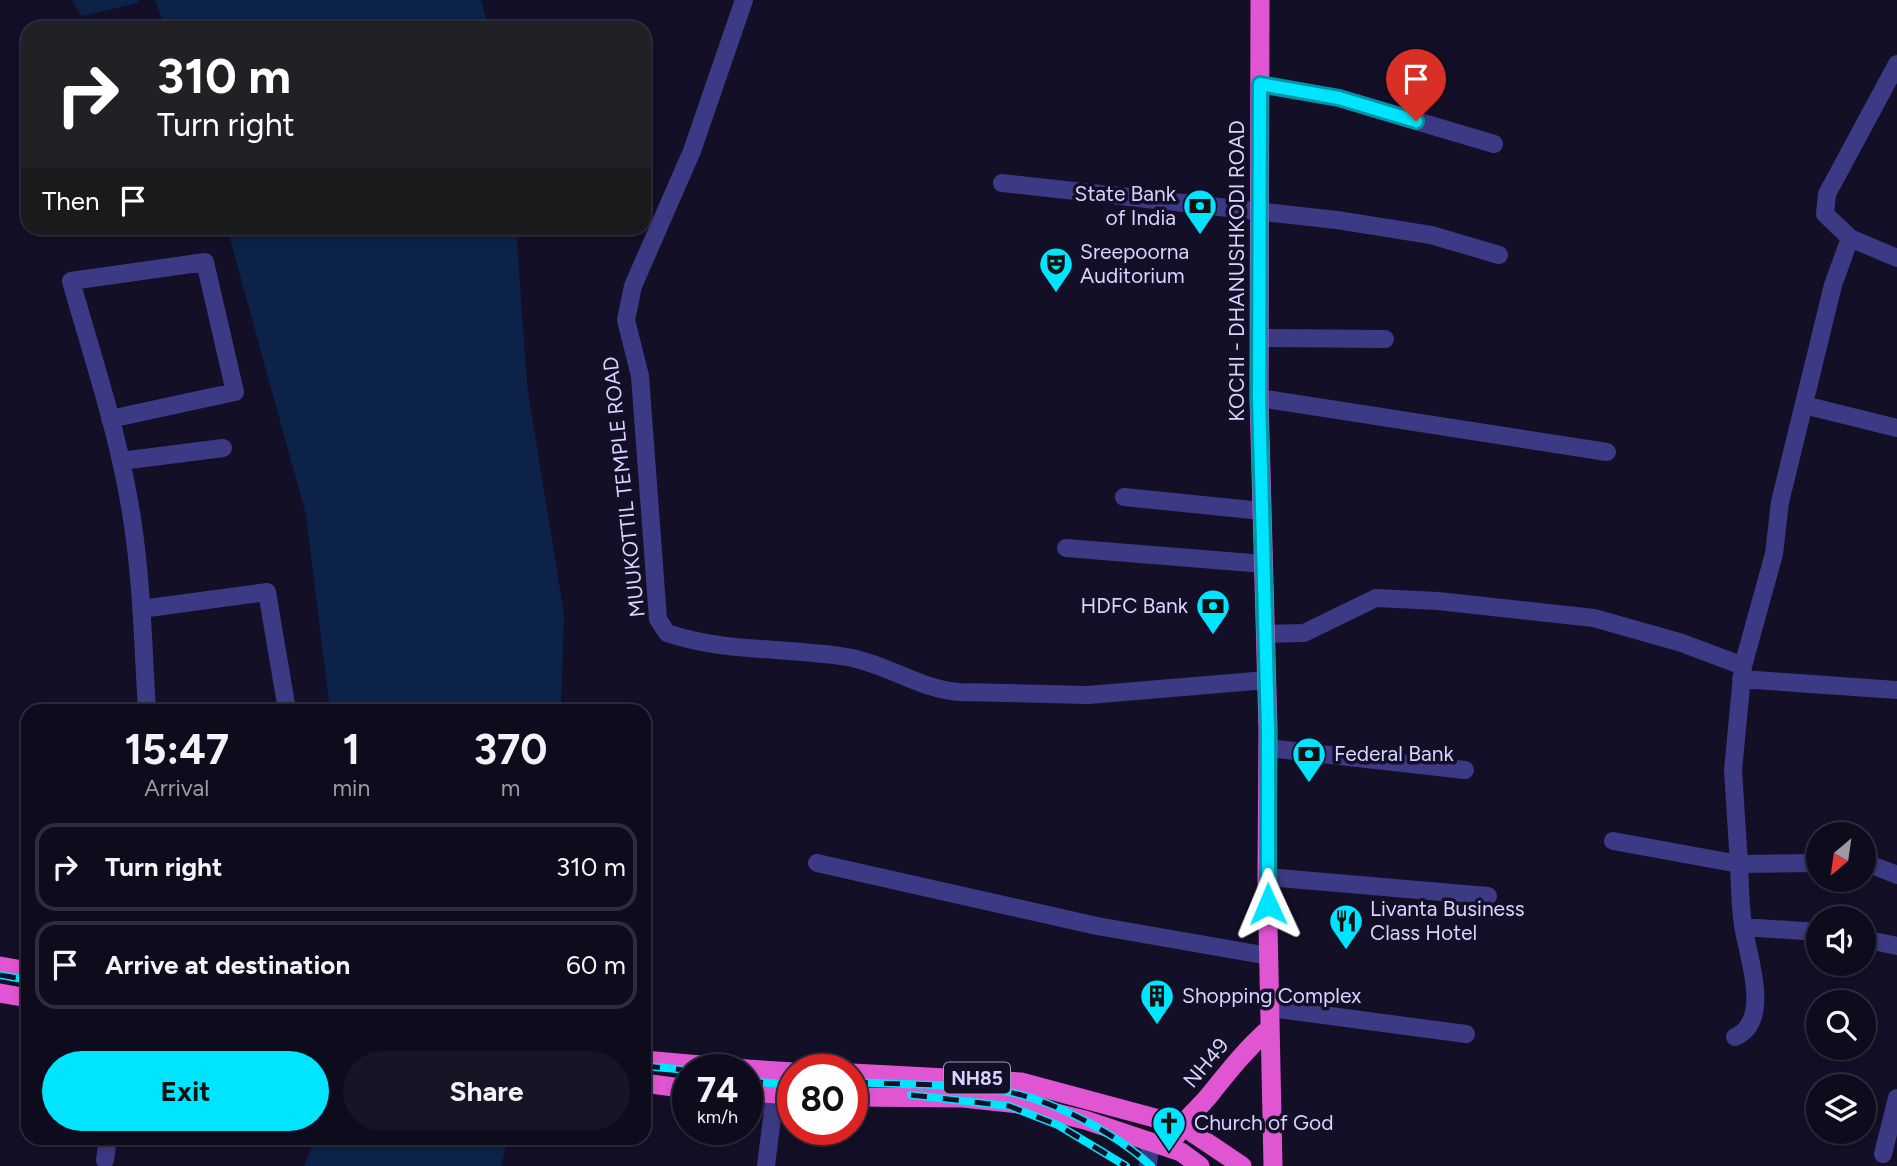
<!DOCTYPE html>
<html lang="en">
<head>
<meta charset="utf-8">
<style>
  body { margin:0; font-family:Figtree,sans-serif; background:#171425; color:#f1f3f6; height:100vh; display:flex; flex-direction:column; font-size:26px; white-space:nowrap }
  * { box-sizing:border-box; margin:0 }
  p { font-size:23px; color:#9b9ba3 }
  .icon { flex:none; width:38px; height:38px; fill:none; stroke:currentColor; stroke-width:2; stroke-linecap:round; stroke-linejoin:round }
  .map { position:relative; flex:1; overflow:hidden }
  .drawer { position:absolute; left:21px; top:704px; width:630px; height:441px; display:flex; flex-direction:column; background:#0e0b1c; border-radius:21px; box-shadow:0 4px 10px #0003,0 0 0 2px #2e2b3b }
  .drawer>* { flex:none }
  .top-card { position:absolute; left:21px; top:21px; width:630px; height:214px; border-radius:21px; box-shadow:0 4px 10px #0003,0 0 0 2px #2e2b3b; background:#202124; color:#fff; overflow:hidden }
  .needle { width:46px; rotate:209deg }
  .fabs { position:absolute; left:1806px; top:822px; display:grid; gap:14px }
  .fabs a { display:grid; place-items:center; width:70px; height:70px; border-radius:50%; background:#0e0b1c; box-shadow:0 4px 10px #0003,0 0 0 2px #2e2b3b; font-size:35px }
  .speed { position:absolute; left:672px; top:1054px; display:flex; gap:14px; font-size:35px; font-weight:700; text-align:center }
  .speed>* { display:grid; place-content:center; width:91px; height:91px; border-radius:50%; background:#0e0b1c; box-shadow:0 4px 10px #0003,0 0 0 2px #2e2b3b; line-height:1 }
  .speed small { font-size:18px; font-weight:400 }
  .speed .limit { border:10px solid #d22; background:#fff; color:#111 }
  .pin { position:absolute; display:grid; place-items:center; width:60px; height:60px; color:#fff; margin:-72px -30px; border-radius:50% 50% 50% 0; rotate:-45deg; box-shadow:0 0 7px #0007 }
  .pin .icon { rotate:45deg }
  .me { position:absolute; width:77px; margin:-38px; rotate:359deg; stroke-linejoin:round; filter:drop-shadow(0 0 5px #0008) }
  .turn { display:flex; align-items:center; gap:24px; height:147px; padding:0 21px; font-size:32px }
  .turn .icon { width:91px; height:91px; stroke-width:2.5 }
  .turn b { display:block; font-size:49px; line-height:60px }
  .then { display:flex; align-items:center; height:66px; padding:0 21px; background:#0003; gap:14px; font-size:26px }
  .eta { display:flex; justify-content:space-evenly; align-items:center; height:119px; text-align:center }
  .eta b { font-size:42px; font-weight:700; line-height:49px }
  .action { display:flex; gap:14px; margin-top:auto; padding:14px 21px }
  .action a { flex:1; height:80px; border-radius:42px; background:#00e5ff; color:#111; font-size:28px; font-weight:700; line-height:80px; text-align:center }
  .action a+a { background:#171425; color:#f1f3f6 }
  ul { padding:0; list-style:none }
  li { display:flex; align-items:center; gap:21px; height:88px; margin:0 14px 10px; padding:0 7px; border:4px solid #2e2b3b; border-radius:21px }
  li div { flex:1 }
  li b { display:block; font-size:26px }
  li em { font-style:normal }
  .map>svg:first-child { display:block }
  .water { fill:#0c2248 }
  .lines { fill:none; stroke-linecap:round; stroke-linejoin:round }
  .minor { stroke:#3d3a85; stroke-width:18 }
  .trunk { stroke:#e055d1; stroke-width:19 }
  .rail-casing { stroke:#00e5ff; stroke-width:8 }
  .rail { stroke:#130f26; stroke-width:5; stroke-dasharray:16; stroke-linecap:butt }
  .route-casing { stroke:#0095a6; stroke-width:18 }
  .route { stroke:#00e5ff; stroke-width:12 }
  .labels { text-anchor:middle; stroke-width:7; stroke-linejoin:round; paint-order:stroke }
  .shield { fill:#130f26; stroke:#9e99be; stroke-width:2 }
  .shield-label { font-size:19px; font-weight:bold; fill:#d9d4ff }
  .poi-label { font-size:21px; fill:#d9d4ff; stroke:#130f26; text-anchor:start }
  .street-label { font-size:21px; fill:#d9d4ff; stroke:#130f26 }
</style>
</head>
<body>
<div class="map">
<svg width="1897" height="1166" viewBox="0 0 1897 1166">
  <rect width="100%" height="100%" fill="#130f26"/>
  <path class="water" d="M72 0H139V3L81 16Z
    M155 0H481L489 28H165Z
    M227 228H516L527 385 564 614 561 710H330L306 515Z
    M315 1138H508L501 1166H304Z"/>
  <g class="lines">
    <path class="minor" d="M744 0 692 151 633 286 626 320 640 376 658 619 667 633C725 653 788 647 847 657 887 664 919 689 959 692L1088 695 1267 680
      M1260 84 1339 98 1494 144
      M1002 183 1337 220 1431 235 1499 255
      M1850 238 1825 214 1827 194 1897 64
      M1259 338 1385 339
      M1259 398 1607 452
      M1804 405 1897 428
      M110 419 235 392 205 262 71 281C93 359 120 438 132 519 142 582 143 647 147 710
      M121 461 223 448
      M1124 497 1262 511
      M1066 548 1264 564
      M141 609 267 592 286 704
      M1265 634 1304 633 1376 598 1438 601 1594 618 1682 643 1743 666 1774 554 1780 502 1833 285 1850 238 1897 258
      M1741 679 1897 690
      M1268 748 1465 770
      M1613 841 1739 864 1733 770 1743 666
      M1864 862 1897 875
      M817 863 1097 926 1269 956
      M1267 877 1488 896
      M1743 927 1818 932
      M1864 939 1897 946
      M1270 1008 1466 1034
      M1735 1037C1773 1021 1747 954 1743 925 1740 905 1740 884 1739 864L1818 863
      M1883 1154 1897 1098
      M105 1160 108 1138
      M766 1166 775 1094
      M1148 1166 1150 1142"/>
    <path class="trunk" d="M1260 0 1259 398 1268 729 1267 877 1273 1166
      M0 966 28 971
      M0 993 28 998
      M644 1060 746 1069
      M747 1069 793 1072
      M852 1073 1021 1082 1181 1125 1242 1166
      M644 1083 688 1089
      M747 1092 793 1095
      M852 1097 963 1098 1019 1104 1085 1120 1181 1152 1200 1166
      M1177 1135C1184 1119 1197 1110 1208 1097 1228 1072 1246 1049 1270 1028"/>
    <g class="rail-casing">
      <path id="rail" d="M0 975 28 980
        M644 1066 688 1070
        M747 1081 793 1085
        M852 1082C902 1085 954 1083 1003 1091 1051 1099 1116 1133 1151 1166
        M911 1095 1009 1106 1058 1125 1126 1166"/>
    </g>
    <use href="#rail" class="rail"/>
  </g>
  <g class="lines">
    <g class="route-casing">
      <path id="route" d="M1268 904V729L1259 398 1260 84 1339 98 1416 121"/>
    </g>
    <use href="#route" class="route"/>
  </g>
  <defs>
    <g id="bank-pin" transform="scale(1.75)"><path d="M0 17L-7.5 6A9.5 9.5 0 1 1 7.5 6Z" fill="#00e5ff" stroke="#130f26"/><path d="M-6-4H6V4H-6ZM0-2.3a2.3 2.3 0 1 0 0 4.6a2.3 2.3 0 1 0 0-4.6Z" fill="#111"/></g>
    <g id="theatre-pin" transform="scale(1.75)"><path d="M0 17L-7.5 6A9.5 9.5 0 1 1 7.5 6Z" fill="#00e5ff" stroke="#130f26"/><path d="M-5-5.5Q0-4 5-5.5V0Q5 5 0 6Q-5 5-5 0ZM-3.3-2.5H-1v1.5H-3.3ZM1-2.5H3.3v1.5H1ZM-2.8 1Q0 5.5 2.8 1Z" fill="#111"/></g>
    <g id="restaurant-pin" transform="scale(1.75)"><path d="M0 17L-7.5 6A9.5 9.5 0 1 1 7.5 6Z" fill="#00e5ff" stroke="#130f26"/><path d="M-5-6h1v4h1v-4h1v4h1v-4h1v5L-1.5 .5V6h-2V.5L-5-1ZM5-6V6H3V1.5H1.5Q1.5-4 5-6Z" fill="#111"/></g>
    <g id="building-pin" transform="scale(1.75)"><path d="M0 17L-7.5 6A9.5 9.5 0 1 1 7.5 6Z" fill="#00e5ff" stroke="#130f26"/><path d="M-4-6H4V6H1V3H-1V6H-4ZM-2.5-4.3h1.7v1.8h-1.7ZM.8-4.3h1.7v1.8H.8ZM-2.5-1h1.7V.8h-1.7ZM.8-1h1.7V.8H.8Z" fill="#111"/></g>
    <g id="church-pin" transform="scale(1.75)"><path d="M0 17L-7.5 6A9.5 9.5 0 1 1 7.5 6Z" fill="#00e5ff" stroke="#130f26"/><path d="M-1.2-6h2.4v3.5h3.3v2.4h-3.3V6h-2.4V-.1h-3.3v-2.4h3.3Z" fill="#111"/></g>
  </defs>
  <g fill-rule="evenodd">
    <use href="#bank-pin" x="1200" y="206"/>
    <use href="#theatre-pin" x="1056" y="264"/>
    <use href="#bank-pin" x="1213" y="606"/>
    <use href="#bank-pin" x="1309" y="754"/>
    <use href="#restaurant-pin" x="1346" y="921"/>
    <use href="#building-pin" x="1157" y="996"/>
    <use href="#church-pin" x="1169" y="1123"/>
  </g>
  <g class="labels">
    <rect class="shield" x="944" y="1062.5" width="66" height="31" rx="5"/>
    <g class="shield-label">
      <text x="977" y="1085">NH85</text>
    </g>
    <g class="poi-label">
      <text x="1176" y="201" text-anchor="end">State Bank<tspan x="1176" dy="24">of India</tspan></text>
      <text x="1080" y="259">Sreepoorna<tspan x="1080" dy="24">Auditorium</tspan></text>
      <text x="1188" y="613" text-anchor="end">HDFC Bank</text>
      <text x="1334" y="761">Federal Bank</text>
      <text x="1370" y="916">Livanta Business<tspan x="1370" dy="24">Class Hotel</tspan></text>
      <text x="1182" y="1003">Shopping Complex</text>
      <text x="1194" y="1130">Church of God</text>
    </g>
    <g class="street-label">
      <text transform="translate(1237 271) rotate(-90)" y="7">KOCHI - DHANUSHKODI ROAD</text>
      <text transform="translate(624 487) rotate(-96)" y="7">MUUKOTTIL TEMPLE ROAD</text>
      <text transform="translate(1206 1063) rotate(-50)" y="7">NH49</text>
    </g>
  </g>
</svg>
<div class="fabs">
<a><svg class="needle" viewBox="-14 -14 28 28"><path d="M0-13l5 13h-10z" fill="#e53935"/><path d="M0 13l5-13h-10z" fill="#9b9ba3"/></svg></a>
<a><svg class="icon" aria-label="sound" viewBox="0 0 24 24"><path d="M4 9h4l5-4v14l-5-4H4zM17 9q2 3 0 6"/></svg></a>
<a><svg class="icon" aria-label="search" viewBox="0 0 24 24"><circle cx="10" cy="10" r="6"/><path d="M15 15l6 6"/></svg></a>
<a><svg class="icon" aria-label="layers" viewBox="0 0 24 24"><path d="M12 4l9 5-9 5-9-5zM3 14l9 5 9-5"/></svg></a>
</div>
<div class="speed"><div>74<small>km/h</small></div><div class="limit">80</div></div>
<div class="pin" style="left:1416px;top:121px;background:#d93025"><svg class="icon" aria-label="arrive" viewBox="0 0 24 24"><path d="M6 21V4h12l-3 4 3 4H6"/></svg></div>
<svg class="me" style="left:1268px;top:904px" viewBox="-20 -20 40 40"><path d="M0-17L14 15 0 8-14 15z" fill="#00e5ff" stroke="#fff" stroke-width="4"/></svg>
<div class="top-card">
<div class="turn"><svg class="icon" aria-label="right" viewBox="0 0 24 24"><path d="M7 20v-9h11M14 6l5 5-5 5"/></svg><div><b>310 m</b>Turn right</div></div>
<div class="then">Then<svg class="icon" aria-label="arrive" viewBox="0 0 24 24"><path d="M6 21V4h12l-3 4 3 4H6"/></svg></div>
</div>
<section class="drawer">
<div class="eta">
<div><b>15:47</b><p>Arrival</p></div>
<div><b>1</b><p>min</p></div>
<div><b>370</b><p>m</p></div>
</div>
<ul>
<li><svg class="icon" aria-label="right" viewBox="0 0 24 24"><path d="M7 20v-9h11M14 6l5 5-5 5"/></svg><div><b>Turn right</b></div><em>310 m</em></li>
<li><svg class="icon" aria-label="arrive" viewBox="0 0 24 24"><path d="M6 21V4h12l-3 4 3 4H6"/></svg><div><b>Arrive at destination</b></div><em>60 m</em></li>
</ul>
<div class="action"><a>Exit</a><a>Share</a></div>
</section>
</div>
</body>
</html>
